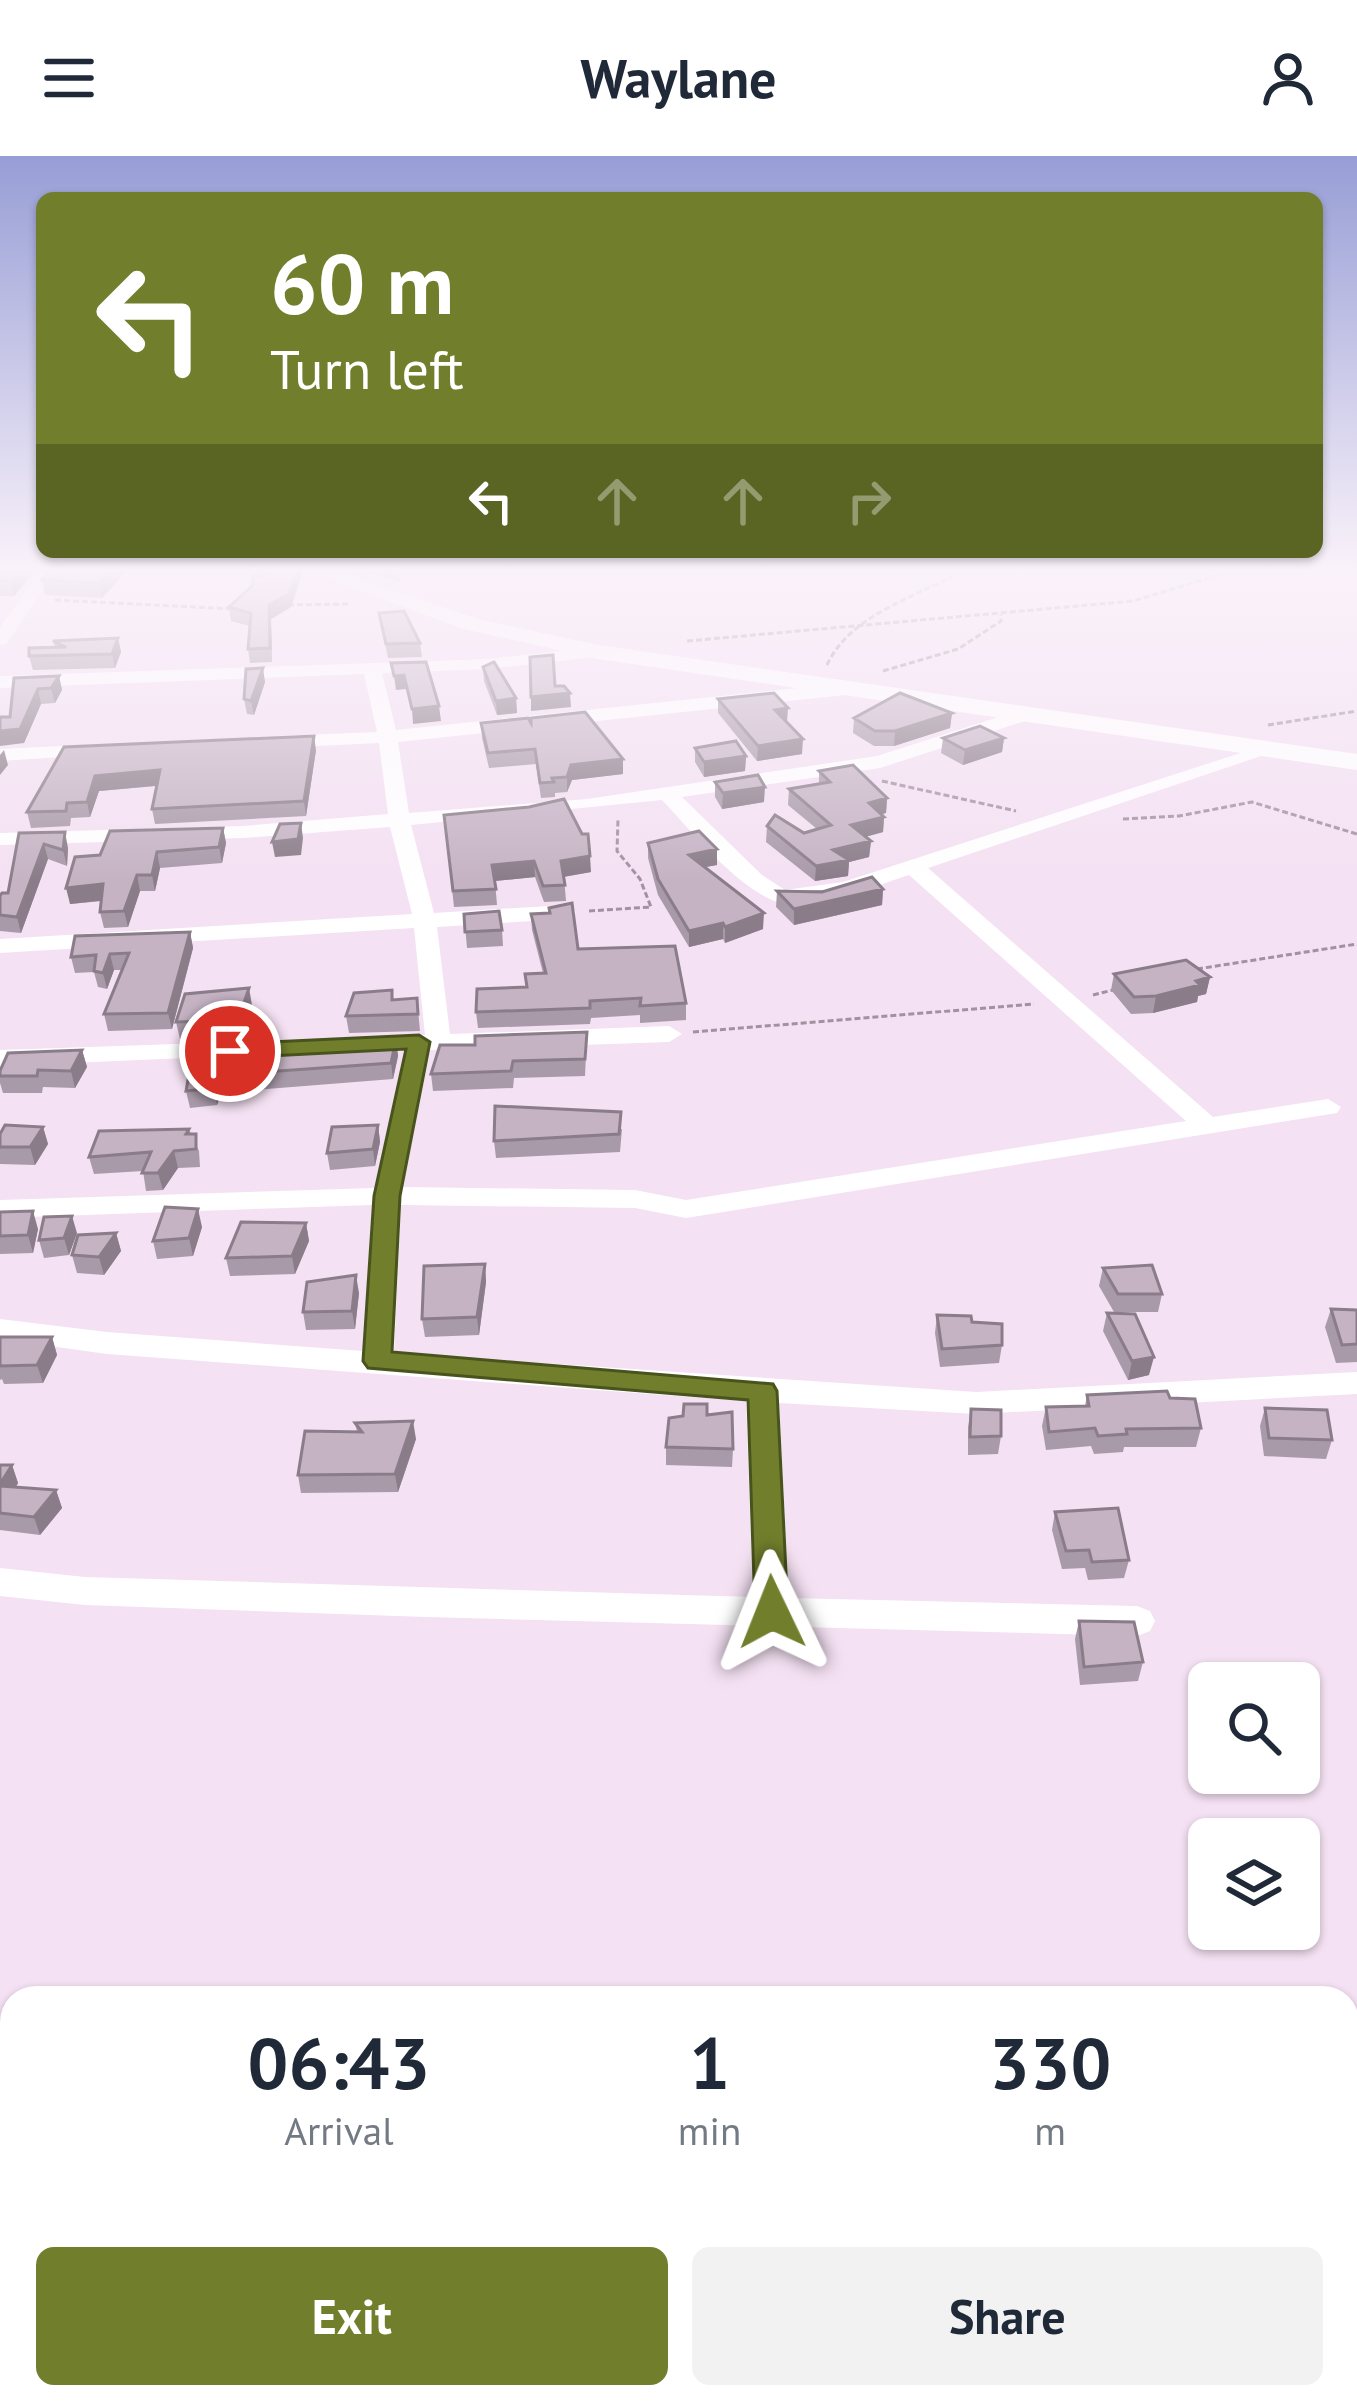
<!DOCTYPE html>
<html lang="en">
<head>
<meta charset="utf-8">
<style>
  body { margin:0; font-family:"PT Sans",sans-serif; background:#f2f2f3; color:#1f2937; height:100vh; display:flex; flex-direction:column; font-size:45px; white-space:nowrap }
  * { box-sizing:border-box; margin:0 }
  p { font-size:39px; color:#747a83 }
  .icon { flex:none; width:66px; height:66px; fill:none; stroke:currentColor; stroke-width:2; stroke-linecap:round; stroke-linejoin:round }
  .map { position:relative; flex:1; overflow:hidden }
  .details { position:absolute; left:0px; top:1830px; width:1359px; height:423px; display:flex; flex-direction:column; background:#fff; border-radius:36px 36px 0 0; box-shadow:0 3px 9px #0004 }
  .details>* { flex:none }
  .banner { position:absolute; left:36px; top:36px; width:1287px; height:366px; border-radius:18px; box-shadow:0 3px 9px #0004; background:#717f2c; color:#fff; overflow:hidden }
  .controls { position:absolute; left:1188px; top:1506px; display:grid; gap:24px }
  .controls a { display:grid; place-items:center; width:132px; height:132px; border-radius:18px; background:#fff; box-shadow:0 3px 9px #0004; font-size:60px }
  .pin { position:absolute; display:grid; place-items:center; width:102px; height:102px; color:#fff; margin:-51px; border:6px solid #fff; border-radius:50%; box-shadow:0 3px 12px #0007 }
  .me { position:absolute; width:132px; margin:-66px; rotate:358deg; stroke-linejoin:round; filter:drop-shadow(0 0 9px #0008) }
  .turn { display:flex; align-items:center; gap:42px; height:252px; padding:0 36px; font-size:54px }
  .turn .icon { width:156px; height:156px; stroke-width:2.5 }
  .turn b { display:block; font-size:84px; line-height:102px }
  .lanes { display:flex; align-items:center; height:114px; padding:0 36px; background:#0003; justify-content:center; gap:60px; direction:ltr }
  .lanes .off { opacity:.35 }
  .eta { display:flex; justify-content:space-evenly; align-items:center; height:204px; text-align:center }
  .eta b { font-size:72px; font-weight:600; line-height:84px }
  .button { display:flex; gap:24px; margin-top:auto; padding:24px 36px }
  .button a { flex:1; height:138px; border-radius:18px; background:#717f2c; color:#fff; font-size:48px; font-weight:600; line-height:138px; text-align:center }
  .button a+a { background:#f2f2f3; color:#1f2937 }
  header { display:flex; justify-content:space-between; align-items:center; height:156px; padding:0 36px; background:#fff; font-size:54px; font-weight:600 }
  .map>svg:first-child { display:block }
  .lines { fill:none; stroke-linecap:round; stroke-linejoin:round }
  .path { stroke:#a0929f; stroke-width:3; stroke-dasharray:6 3; stroke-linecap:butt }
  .minor { fill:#fff; fill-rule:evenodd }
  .tertiary { fill:#fff; fill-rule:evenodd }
  .wall { fill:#a99aa9 }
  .shaded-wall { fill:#8a7d89 }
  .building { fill:#c5b3c4; stroke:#8a7d89; stroke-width:3 }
  .route { fill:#717f2c; stroke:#49531d; stroke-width:3 }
</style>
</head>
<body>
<header><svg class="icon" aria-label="menu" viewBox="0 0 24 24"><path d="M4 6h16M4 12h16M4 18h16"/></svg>Waylane<svg class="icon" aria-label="person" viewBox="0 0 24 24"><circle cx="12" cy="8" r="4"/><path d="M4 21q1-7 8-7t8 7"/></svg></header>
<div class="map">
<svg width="1357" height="2251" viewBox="0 0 1357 2251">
  <rect width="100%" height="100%" fill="#f4e1f3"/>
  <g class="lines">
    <path class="path" d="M55 444 235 453
      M288 449 348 448
      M687 485 1133 445 1248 410
      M827 509C852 455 923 440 970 410
      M883 515 958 493 1001 465V458
      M1268 569 1357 555
      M882 625 1016 655
      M1123 663 1179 660 1252 646 1357 678
      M589 755 651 751 640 723 617 695 618 663
      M1197 813 1357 788
      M1093 839 1117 833
      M693 876 1034 848"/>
    <path class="minor" d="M44 410H60L6 488 0 489V471Z
      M598 491 604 492V500L488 513 382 517 396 574 846 527 855 533 846 539 398 586 409 657 587 643 877 600 1011 557H1025V565L880 612 682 641 762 719 785 734 843 726 1259 591 1276 595 928 712 1213 961 1328 943 1341 951 1337 957 686 1062 635 1052 401 1049 394 1197 976 1236 1357 1216V1238L976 1258 779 1247 789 1442 1137 1450 1150 1455 1155 1465 1150 1475 1137 1480 426 1461 85 1449 0 1440V1412L85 1421 753 1441 746 1245 107 1198 0 1183V1163L107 1176 363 1195 372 1049 0 1062V1044L375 1032 404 895 357 897 344 889 357 881 425 879 414 772 0 797V783L412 758 390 671 243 682 0 689V677L243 670 388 658 379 587 276 592 266 586 276 580 377 576 364 518 0 532V520L488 503ZM662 644C693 676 746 745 791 749 828 752 874 730 909 719L1186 965 686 1044 635 1034 403 1031 430 894 669 886 682 878 669 870 450 878 437 771 565 763 576 756 565 749 434 757 411 669Z
      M102 588 109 590V598L0 605V593Z
      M291 884 304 892 300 897 0 910V894Z"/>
    <path class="tertiary" d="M291 410H322L478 463 598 489 1357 598V614L598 503 464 473Z"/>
  </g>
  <path class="wall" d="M0 410H38L14 440H0Z
    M52 410H131L102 442 45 439 42 424Z
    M242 410H301L302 419 291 451 271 463 272 506 250 507 248 493 250 470 231 465 229 451 253 429 258 420 243 414Z
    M352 410H397L400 426Z
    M379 457 420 487 422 501 388 502Z
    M118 482 121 496 115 512 33 514 29 500 55 491 53 485Z
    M483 511 516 542 517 557 497 559 484 525Z
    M59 520 62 534 55 547 41 548 24 587 10 561 14 522Z
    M265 526 254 559 247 558 244 543Z
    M718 543 802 598 757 605 718 557Z
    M952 557 950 572 894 590H874L853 577 854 562Z
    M481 567H531L623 603V618L572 624 567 636 555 637V641L541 642 536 608 489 612 482 582Z
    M943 582H1004L1002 596 963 609 941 597Z
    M64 591 316 594 306 660 155 668 152 653 157 630 99 635 90 661 71 662 70 670 31 672 27 656Z
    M695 592 746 600 745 615 704 621 695 606Z
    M819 615 887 642 886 657 881 658 884 661 883 676 865 681 871 685 869 701 849 706 848 720 815 725 766 686 767 670 804 677 817 673 788 649 789 633 819 628Z
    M715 626 764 646 722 653 715 641Z
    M444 659 591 716 564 721 566 745 544 746 535 721 495 725 497 749 454 751Z
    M223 672 226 687 222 707 160 712 155 735H140L128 771 104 772 100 756 102 745 70 748 100 699Z
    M19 677 68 692 67 710 48 703 21 777 0 775V740L8 737Z
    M648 687 717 693V709L705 711 763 773 725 787 723 783 689 791 658 739 648 702Z
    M883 733 882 749 794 769 776 751 777 735Z
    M464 758 502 774 503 790 467 792Z
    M531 758 578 793 686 847V864L640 867V859L591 862 590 868 478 872 476 856 526 831 543 817 532 774Z
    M190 776 193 792 172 873 108 875 104 858 122 814H114L107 833 98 831 94 816 75 817 71 801Z
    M1114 818 1210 821 1206 838 1198 840 1197 846 1153 857 1131 858 1111 834Z
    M392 834 393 844 417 842 420 875 349 877 346 860Z
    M252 849 241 881 180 883 176 866Z
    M587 876 585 920 514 922 513 932 433 935 431 918Z
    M396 883 398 900 393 923 254 934 251 917Z
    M82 894 87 911 75 932 43 931 42 937H3L0 927V915Z
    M232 906 217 949 190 952 186 935Z
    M378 969 380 986 375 1010 330 1014 327 997Z
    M43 971 48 988 35 1009 0 1008V978Z
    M189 973 199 995 200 1011 178 1012 163 1034 146 1035 143 1015 94 1018 89 1001Z
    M622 973 620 996 496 1002 494 985Z
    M0 1056 38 1073 33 1097 0 1098Z
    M306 1067 309 1085 295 1118 230 1120 226 1102Z
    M202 1071 193 1100 157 1103 153 1085Z
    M77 1077 69 1099 44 1102 39 1084Z
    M116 1077 121 1095 104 1119 77 1117 72 1099Z
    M485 1108 486 1126 479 1179 425 1181 422 1163Z
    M1103 1112 1162 1138 1158 1156H1114L1099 1130Z
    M359 1137 355 1173 306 1174 303 1156Z
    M1331 1153 1357 1154V1206L1336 1207 1325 1171Z
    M1107 1157 1149 1219 1128 1224 1103 1175Z
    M937 1159 972 1166 1002 1189 999 1207 940 1211 935 1177Z
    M0 1181H52L57 1199 43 1227 4 1228 2 1223 0 1224Z
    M1087 1239 1170 1242 1201 1272 1196 1291H1124L1123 1296 1094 1298 1091 1290 1046 1294 1042 1270 1046 1251 1085 1250Z
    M1265 1252 1332 1284 1326 1303 1264 1300 1260 1270Z
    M971 1253 1001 1280 998 1298 968 1299V1271Z
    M707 1259 733 1293 732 1311 666 1309V1291Z
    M355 1267 416 1283 398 1336 301 1337 298 1319 357 1276Z
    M0 1309H12L18 1327 16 1331 56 1334 62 1352 40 1379 0 1374Z
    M1055 1356 1129 1404 1124 1422 1088 1424 1085 1412 1062 1413 1052 1374Z
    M1079 1465 1143 1506 1138 1525 1080 1529 1075 1483Z"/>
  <path class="shaded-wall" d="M23 410H38L14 440 11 425Z
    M114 410H131L102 442 98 427Z
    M299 410H301L302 419 291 451 271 463 272 506 269 449Z
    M118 482 121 496 115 512 112 498Z
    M263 512 265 526 254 559 251 545Z
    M404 519 406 533 396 534 394 520Z
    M59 520 62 534 55 547 51 532Z
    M38 533 41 548 24 587 0 590V575Z
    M570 537 571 551 531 555V541Z
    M516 542 517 557 497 559 496 545Z
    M439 550 441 565 413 568 412 553Z
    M788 552 787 566 775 554Z
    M952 557 950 572 894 590 895 575Z
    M314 580 316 594 306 660 304 645Z
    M1004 582 1002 596 963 609 965 594Z
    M803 583 802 598 757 605 758 590Z
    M4 594 8 609 0 619V599Z
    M746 600 745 615 704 621V606Z
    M623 603V618L572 624 567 636V621L571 609Z
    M160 614 163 629 99 635 90 661 87 646 95 620Z
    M765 631 764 646 722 653 723 637Z
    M887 642 886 657 868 662 869 647Z
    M884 661 883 676 850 685 851 669Z
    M301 667 303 682 301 699 275 701 272 686Z
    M223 672 226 687 222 707 219 691Z
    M65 676 68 692 67 710 63 694Z
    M871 685 869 701 849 706 848 720 815 725 816 710 833 694Z
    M44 688 48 703 21 777 17 761Z
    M717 693V709L689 714V699Z
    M157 696 160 712 155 735 152 719Z
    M590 700 591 716 562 721 561 705Z
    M534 705 535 721 494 725 492 709Z
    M137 719 140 735 128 771 124 755Z
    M103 728 107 744 70 748 66 732Z
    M883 733 882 749 794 769V753Z
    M764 757 763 773 725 787V771Z
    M723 767V783L689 791V775Z
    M190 776 193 792 172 873 168 857Z
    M110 798 114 814 107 833 103 817Z
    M1210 821 1206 838 1198 840 1197 846 1153 857 1156 840Z
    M249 832 252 849 241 881 238 864Z
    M396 883 398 900 393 923 391 907Z
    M229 889 232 906 217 949 214 932Z
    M82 894 87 911 75 932 71 915Z
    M378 969 380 986 375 1010 373 993Z
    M43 971 48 988 35 1009 30 991Z
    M174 995 178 1012 163 1034 158 1017Z
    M198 1053 202 1071 193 1100 189 1082Z
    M33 1055 38 1073 33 1097 28 1079Z
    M72 1060 77 1077 69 1099 64 1082Z
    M306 1067 309 1085 295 1118 292 1100Z
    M116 1077 121 1095 104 1119 99 1101Z
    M485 1108 486 1126 479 1179 477 1161Z
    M356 1119 359 1137 355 1173 352 1155Z
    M52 1181 57 1199 43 1227 37 1209Z
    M1154 1201 1149 1219 1128 1224 1132 1205Z
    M413 1265 416 1283 398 1336 395 1318Z
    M12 1309 18 1327 5 1348 0 1328Z
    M56 1334 62 1352 40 1379 34 1361Z"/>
  <path class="building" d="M0 410H23L11 425H0Z
    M52 410H114L98 427 42 424Z
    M263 410H299L289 438 269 449 270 492 248 493 251 457 229 451 253 429V420H262L271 412Z
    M404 455 420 487 386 488 379 457Z
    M118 482 112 498 29 500V492L66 491 53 485Z
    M553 499 555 530H564L570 537 531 541 530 501Z
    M426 506 439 550 412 553 404 519 394 520 391 507Z
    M494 506 516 542 496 545 483 511Z
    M263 512 251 545 244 543 246 513Z
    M59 520 51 532 38 533 20 573 0 575V561H10L14 522Z
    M774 537 788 552 775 554 803 583 758 590 718 543Z
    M900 537 952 557 895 575H875L854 562Z
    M585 556 623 603 571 609 567 621 552 622 554 626 540 627 535 593 488 597 481 567 528 562 531 567V562Z
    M980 570 1004 582 965 594 943 582Z
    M314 580 304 645 152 653 160 614 95 620 87 646 67 647 66 655 27 656 64 591Z
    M736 585 746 600 704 606 695 592Z
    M853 609 887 642 869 647 884 661 851 669 871 685 833 694 849 704 816 710 767 670 775 659 804 677 831 669 789 633 830 626 819 615Z
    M758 619 765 631 723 637 715 626Z
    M564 643 582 678H588L590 700 561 705 565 729 543 730 534 705 492 709 496 733 453 735 444 659 529 651Z
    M301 667 298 683 272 686 280 668Z
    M223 672 219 691 157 696 152 719H137L124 755 100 756 103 728 66 732 75 701 100 699 110 675Z
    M699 675 717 693 689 699 764 757 725 771 723 767 689 775 658 723 648 687Z
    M65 676 63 694 44 688 17 761 0 759V740L2 737H8L19 677Z
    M872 721 883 733 794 753 777 735 822 736Z
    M572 747 578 793 675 790 686 847 640 850 641 842 590 845V852L476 856 477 833 527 831 525 818 546 817 531 758 550 757 549 752Z
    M499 755 502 774 465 776 464 758Z
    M190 776 168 857 104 858 129 797 110 798 103 817 94 815 96 799 71 801 75 780Z
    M1186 804 1210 821 1196 825 1200 829 1156 840 1134 841 1114 818Z
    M249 832 238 864 176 866 185 838Z
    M392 834V844L417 842 418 858 346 860 354 837Z
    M587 876 585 903 513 905 511 915 431 918 440 889H475V880Z
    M396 883 391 907 251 917 254 891Z
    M229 889 214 932 186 935 194 890Z
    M82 894 71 915 38 914 37 920H0V915L8 897Z
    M495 950 621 956 619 978 494 985Z
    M5 969 43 971 30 991H0V978Z
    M378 969 373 993 327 997 332 971Z
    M189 973 186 978H196V993L174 995 158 1017H142L151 996 89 1001 99 975Z
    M165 1051 198 1053 189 1082 153 1085Z
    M33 1055 28 1079 0 1080V1056Z
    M72 1060 64 1082 39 1084 44 1061Z
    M241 1066 306 1067 292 1100 226 1102Z
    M116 1077 99 1101 72 1099 78 1079Z
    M485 1108 477 1161 422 1163 424 1110Z
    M1152 1109 1162 1138H1118L1103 1112Z
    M356 1119 352 1155 303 1156 307 1126Z
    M1331 1153 1357 1154V1188L1342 1189Z
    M1107 1157 1135 1158 1154 1201 1132 1205Z
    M937 1159 971 1160 972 1166 1002 1168V1189L942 1193Z
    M0 1181H52L37 1209 0 1210Z
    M1167 1235 1170 1242 1195 1243 1201 1272 1126 1273 1127 1278 1098 1280 1095 1272 1049 1276 1046 1251 1089 1250 1087 1239Z
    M684 1248H707V1259L732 1256 733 1293 666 1291 669 1262 683 1260Z
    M1265 1252 1327 1254 1332 1284 1269 1282Z
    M971 1253 1001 1254V1280L970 1281Z
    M413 1265 395 1318 298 1319 305 1275 362 1276 355 1267Z
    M0 1309H12L0 1328Z
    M0 1330 56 1334 34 1361 0 1357Z
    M1118 1352 1129 1404 1092 1406 1089 1394 1066 1395 1055 1356Z
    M1079 1465 1134 1466 1143 1506 1084 1511Z"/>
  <linearGradient id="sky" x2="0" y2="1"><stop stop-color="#979ed6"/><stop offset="0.57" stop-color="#faf2fa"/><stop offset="1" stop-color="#faf2fa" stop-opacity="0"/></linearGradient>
  <rect width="1357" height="725" fill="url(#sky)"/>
  <path class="route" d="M419 879 430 886 400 1040 392 1196 773 1228 777 1235 788 1456 784 1465 772 1469 760 1465 755 1456 748 1244 368 1212 363 1205 374 1040 406 893 230 902 218 895 230 888Z"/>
</svg>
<div class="controls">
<a><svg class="icon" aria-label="search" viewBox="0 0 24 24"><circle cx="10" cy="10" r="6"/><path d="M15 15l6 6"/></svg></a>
<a><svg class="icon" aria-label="layers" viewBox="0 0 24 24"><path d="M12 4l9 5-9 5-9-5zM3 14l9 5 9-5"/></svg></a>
</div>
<div class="pin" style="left:230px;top:895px;background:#d93025"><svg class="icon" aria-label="arrive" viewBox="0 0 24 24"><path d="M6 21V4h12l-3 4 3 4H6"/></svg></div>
<svg class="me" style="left:772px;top:1456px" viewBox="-20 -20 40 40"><path d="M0-17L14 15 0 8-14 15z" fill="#717f2c" stroke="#fff" stroke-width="4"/></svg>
<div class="banner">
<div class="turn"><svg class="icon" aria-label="left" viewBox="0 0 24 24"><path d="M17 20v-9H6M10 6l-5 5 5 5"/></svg><div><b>60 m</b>Turn left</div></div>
<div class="lanes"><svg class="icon" aria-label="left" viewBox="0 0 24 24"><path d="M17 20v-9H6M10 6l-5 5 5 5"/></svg><svg class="icon off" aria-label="ahead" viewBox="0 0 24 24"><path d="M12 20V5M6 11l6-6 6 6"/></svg><svg class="icon off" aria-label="ahead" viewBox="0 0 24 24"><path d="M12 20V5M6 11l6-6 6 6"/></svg><svg class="icon off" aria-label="right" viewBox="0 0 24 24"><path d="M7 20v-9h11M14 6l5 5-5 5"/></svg></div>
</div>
<section class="details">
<div class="eta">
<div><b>06:43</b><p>Arrival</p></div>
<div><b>1</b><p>min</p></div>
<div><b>330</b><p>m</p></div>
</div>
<div class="button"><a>Exit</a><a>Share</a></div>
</section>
</div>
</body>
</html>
